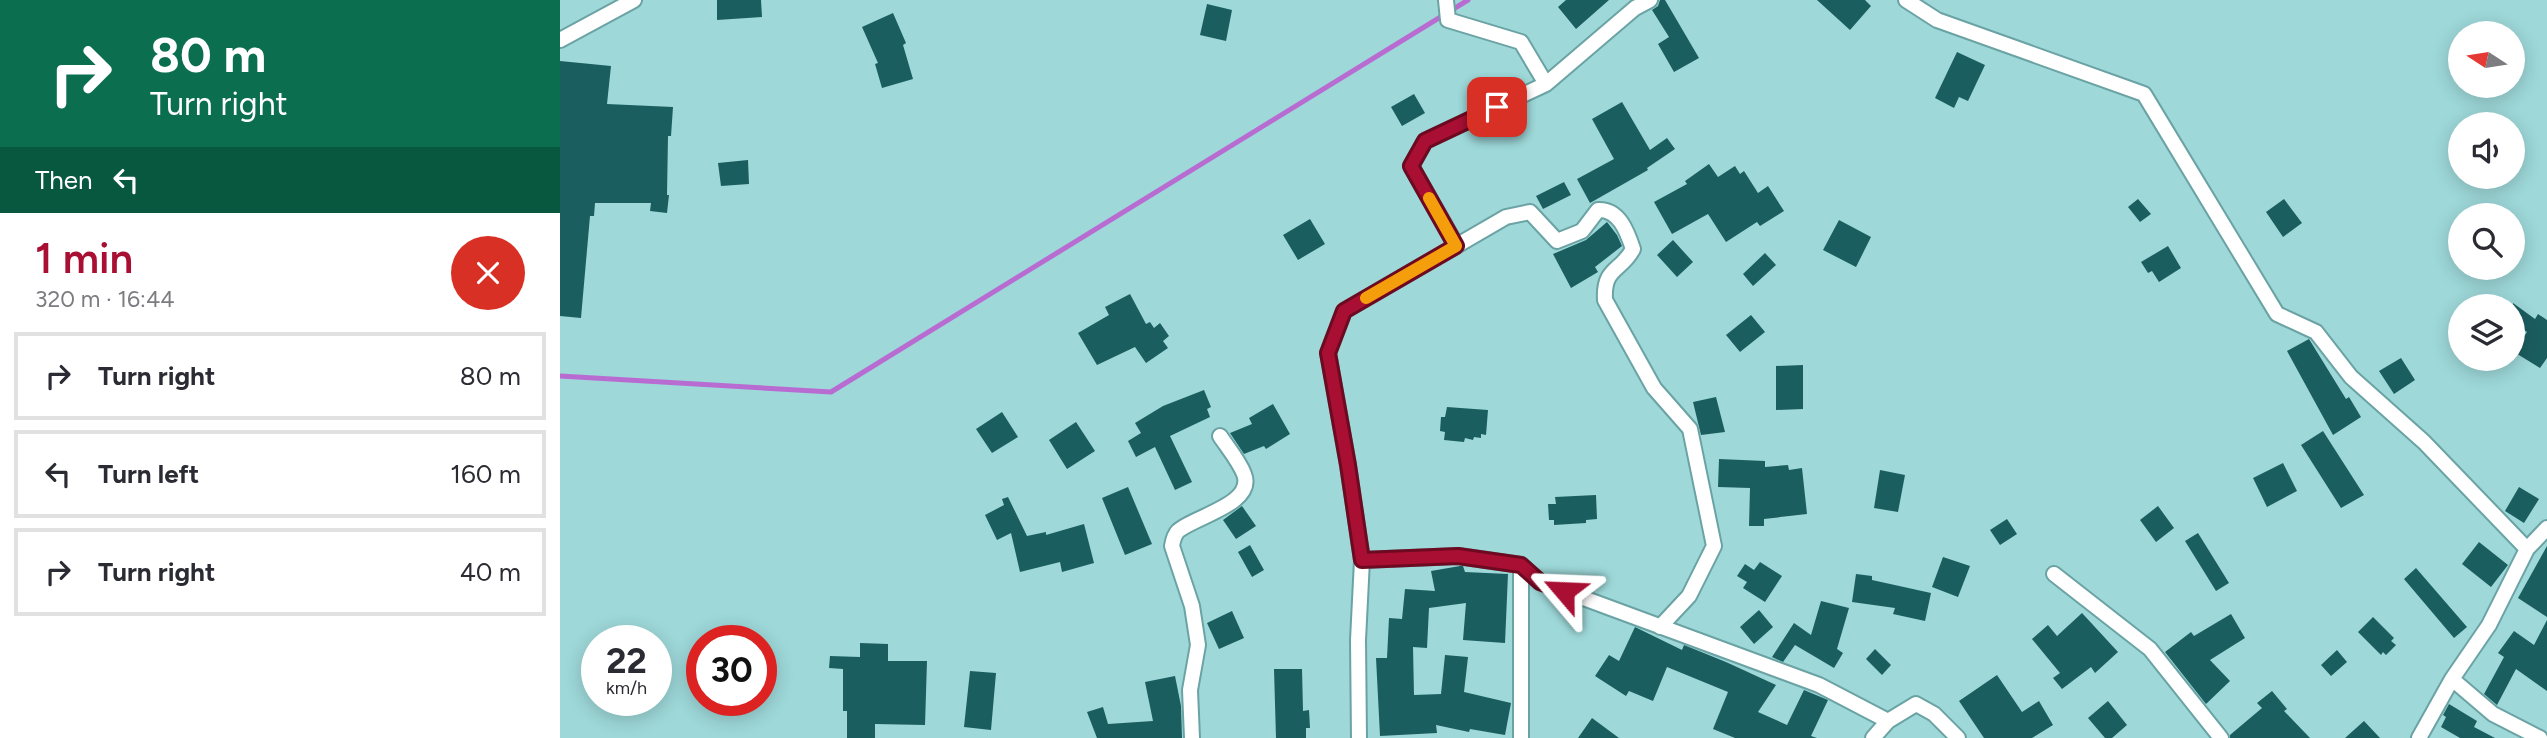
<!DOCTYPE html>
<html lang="en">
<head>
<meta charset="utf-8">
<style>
  body { margin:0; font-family:Figtree,sans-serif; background:#f7f7f7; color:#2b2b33; height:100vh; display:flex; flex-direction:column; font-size:26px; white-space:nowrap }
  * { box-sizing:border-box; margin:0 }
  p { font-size:23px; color:#7c7c81 }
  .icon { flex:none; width:38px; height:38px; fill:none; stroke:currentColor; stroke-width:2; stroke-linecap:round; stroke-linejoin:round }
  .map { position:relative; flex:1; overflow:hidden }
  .drawer { display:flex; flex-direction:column; background:#fff; width:560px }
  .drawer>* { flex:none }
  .hud { background:#0b6e4f; color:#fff; overflow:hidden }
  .needle { width:46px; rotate:282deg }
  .buttons { position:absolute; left:1888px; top:21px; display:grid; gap:14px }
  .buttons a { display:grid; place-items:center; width:77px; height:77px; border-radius:50%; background:#fff; box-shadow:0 4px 18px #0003; font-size:35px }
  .speed { position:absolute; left:21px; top:625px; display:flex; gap:14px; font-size:35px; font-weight:700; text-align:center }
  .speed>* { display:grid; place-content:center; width:91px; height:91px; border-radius:50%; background:#fff; box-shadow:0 4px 18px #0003; line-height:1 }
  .speed small { font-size:18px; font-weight:400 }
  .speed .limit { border:10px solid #d22; background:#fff; color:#111 }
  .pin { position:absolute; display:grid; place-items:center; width:60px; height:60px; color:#fff; margin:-30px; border-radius:14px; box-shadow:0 4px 10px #0006 }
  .me { position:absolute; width:77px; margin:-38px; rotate:296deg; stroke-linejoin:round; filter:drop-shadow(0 0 5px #0008) }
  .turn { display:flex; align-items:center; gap:24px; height:147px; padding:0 35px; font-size:32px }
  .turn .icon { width:91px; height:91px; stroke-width:2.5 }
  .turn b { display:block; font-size:49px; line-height:60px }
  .then { display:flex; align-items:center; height:66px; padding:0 35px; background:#0003; gap:14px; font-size:26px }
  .round { display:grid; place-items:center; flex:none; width:74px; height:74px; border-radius:37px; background:#f7f7f7 }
  .headline { display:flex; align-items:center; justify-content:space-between; height:119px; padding:0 35px }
  h1 { font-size:42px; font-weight:600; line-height:52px; color:#a80f33 }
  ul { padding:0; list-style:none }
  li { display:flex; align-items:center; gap:21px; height:88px; margin:0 14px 10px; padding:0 21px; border:4px solid #e1e1e2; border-radius:0px }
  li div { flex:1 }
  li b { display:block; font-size:26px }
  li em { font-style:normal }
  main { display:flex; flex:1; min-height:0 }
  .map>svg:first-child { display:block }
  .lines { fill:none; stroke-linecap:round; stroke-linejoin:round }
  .stream { stroke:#b86cd1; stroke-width:5 }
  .building { fill:#1b5e60 }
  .street-casing { stroke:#6ba3a4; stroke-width:18 }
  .street { stroke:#fff; stroke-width:14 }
  .route-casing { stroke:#6d0a21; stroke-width:18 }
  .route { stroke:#a80f33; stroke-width:12 }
  .slow { stroke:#f59e0b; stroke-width:12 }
</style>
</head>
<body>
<main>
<section class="drawer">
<div class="hud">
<div class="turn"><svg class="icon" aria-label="right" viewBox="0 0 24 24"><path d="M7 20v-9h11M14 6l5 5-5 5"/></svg><div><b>80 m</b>Turn right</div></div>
<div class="then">Then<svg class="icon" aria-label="left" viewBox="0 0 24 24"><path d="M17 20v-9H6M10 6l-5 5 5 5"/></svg></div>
</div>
<div class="headline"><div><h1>1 min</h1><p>320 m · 16:44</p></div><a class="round" style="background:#d93025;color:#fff"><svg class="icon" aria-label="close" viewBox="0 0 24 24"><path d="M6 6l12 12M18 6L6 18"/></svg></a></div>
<ul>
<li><svg class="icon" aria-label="right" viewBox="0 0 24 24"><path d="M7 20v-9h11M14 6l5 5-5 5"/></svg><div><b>Turn right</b></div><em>80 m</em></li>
<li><svg class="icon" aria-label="left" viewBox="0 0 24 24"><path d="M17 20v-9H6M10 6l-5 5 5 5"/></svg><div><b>Turn left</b></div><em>160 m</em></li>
<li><svg class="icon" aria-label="right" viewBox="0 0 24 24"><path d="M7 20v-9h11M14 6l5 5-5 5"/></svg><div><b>Turn right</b></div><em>40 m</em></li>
</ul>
</section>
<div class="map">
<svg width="1987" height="738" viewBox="0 0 1987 738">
  <rect width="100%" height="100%" fill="#9ed8d9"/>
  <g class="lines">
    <path class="stream" d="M0 376 271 392 908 0"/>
  </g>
  <path class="building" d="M157 0H201L202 17 157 20Z
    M1006 0H1049L1016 29 998 7Z
    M1100 0H1105L1139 58 1114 72 1098 44 1109 37 1092 10 1098 6Z
    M1257 0H1305L1311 6 1290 30Z
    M647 4 672 10 666 41 640 35Z
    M333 13 346 43 343 45 353 79 322 88 315 64 318 63 302 27Z
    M1397 52 1425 65 1408 101 1399 97 1394 108 1375 98Z
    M0 61 51 66 47 104 113 107 111 136H108L107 195H109L107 213 90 211 91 203H35L34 216H30L21 318 0 316Z
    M854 94 865 113 842 126 831 107Z
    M1062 102 1090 150 1107 138 1115 149 1087 168 1088 170 1030 203 1017 179 1054 159 1032 119Z
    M188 160 189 184 161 186 158 163Z
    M1149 164 1158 177 1175 166 1180 174 1184 171 1198 193 1208 186 1224 211 1200 226 1197 222 1166 242 1148 214 1112 234 1094 202 1127 184 1125 181Z
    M1004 182 1011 195 983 209 976 196Z
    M1578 199 1591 214 1580 222 1568 207Z
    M1724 199 1742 223 1723 237 1706 212Z
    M750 219 765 244 738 260 723 235Z
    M1279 220 1311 237 1296 267 1263 250Z
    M1047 222 1057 235 1062 246 1035 267 1038 272 1011 288 993 254 1026 240Z
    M1113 240 1133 262 1117 277 1097 255Z
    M1608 246 1621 268 1599 282 1592 271 1588 273 1581 262Z
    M1205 253 1216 265 1193 286 1183 274Z
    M570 294 586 324 590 322 594 328 600 323 609 336 603 341 608 348 586 363 575 347 537 365 518 333 549 315 545 307Z
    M1953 303 1975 319 1978 314 1987 320V358L1980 368 1954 352 1967 332 1953 322Z
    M1191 315 1205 332 1180 352 1166 335Z
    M1749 339 1786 399 1789 397 1801 417 1773 435 1727 351Z
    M1841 358 1855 380 1834 394 1819 371Z
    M1243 365V409L1216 410V366Z
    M644 390 651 407 647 409 650 417 610 436 632 482 615 490 595 447 576 457 568 441 581 433 575 423 603 406Z
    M1156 397 1165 432 1141 435 1133 402Z
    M713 404 730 434 706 449 704 446 684 454 670 433 692 424 689 418Z
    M887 407 928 410 926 435 921 434V438L914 437 913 440 905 438 904 442 884 440 885 432 880 431 881 417H885Z
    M442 412 458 437 432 453 416 429Z
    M516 422 535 451 507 469 489 440Z
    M1763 431 1804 495 1781 508 1741 445Z
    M1159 459 1205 461V467L1228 465 1229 470 1242 468 1247 514 1204 519V526H1189L1190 488 1158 487Z
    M1723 463 1737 491 1707 507 1693 478Z
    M1320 470 1345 475 1338 512 1314 508Z
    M568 487 592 544 565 555 542 498Z
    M1959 487 1979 499 1964 523 1945 511Z
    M1036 495 1037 519 1026 520V523L994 525V520H989L988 504H996L995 497Z
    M448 497 467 536 486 532V535L524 524 534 563 502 572 500 562 460 572 451 533 437 540 425 515 444 505 442 499Z
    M682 506 696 526 676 539 663 520Z
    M1598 506 1614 528 1596 542 1580 520Z
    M1447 519 1457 534 1440 545 1430 530Z
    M1638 533 1669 583 1656 591 1625 541Z
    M1919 542 1948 565 1931 587 1902 564Z
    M690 545 704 570 692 577 678 552Z
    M1987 546V617L1958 598Z
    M1383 557 1410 566 1398 597 1372 587Z
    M1200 562 1222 576 1205 602 1183 588 1187 582 1177 576 1185 564 1194 570Z
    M900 566H903L905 572 948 574 945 643 903 640 906 603 869 608 867 648 853 647 854 695 881 694 885 655 908 657 904 692 951 703 945 735 910 729 909 732 876 725 877 733 820 736 816 658H827L829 618 842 619 845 589 875 591 871 571Z
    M1856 568 1907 627 1894 638 1844 579Z
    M1296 574 1312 576V580L1371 593 1365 621 1333 614 1335 608 1292 602Z
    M1261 601 1289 608 1277 649 1283 653 1274 668 1235 645 1223 662 1212 657 1234 623 1251 635Z
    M1199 610 1213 627 1194 644 1180 627Z
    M672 611 684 638 659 649 647 623Z
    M1522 613 1558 652 1535 673 1531 667 1502 689 1493 678 1500 673 1472 639 1488 625 1497 636Z
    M1671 614 1685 638 1650 660 1670 681 1646 704 1605 652 1631 632 1634 636Z
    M1813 617 1834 638 1831 641 1836 645 1826 655 1823 652 1821 655 1798 632Z
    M1987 620V691L1956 669 1937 705 1924 694 1944 657 1938 653 1954 631 1974 645Z
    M1075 627 1122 650 1124 645 1166 662 1216 685 1198 712 1227 725 1244 690 1268 700 1251 736 1257 738H1175L1153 729 1168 692 1107 667 1093 701 1069 691 1066 696 1035 676 1049 655 1059 661Z
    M300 643 328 644V661H367L365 725 315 724V738H287V711H283V669L269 668 270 656 300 657Z
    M1315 649 1331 665 1322 675 1306 659Z
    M1777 650 1787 662 1771 676 1761 665Z
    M714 669H742L743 711 749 710 750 728H746V738H716Z
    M410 671 436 673 431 730 404 727Z
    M1437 675 1462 712 1479 701 1493 725 1472 738H1424L1399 701Z
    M615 676 621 706 622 738H537L527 712 543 707 548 724 593 721 585 682Z
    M1712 691 1727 709 1724 711 1750 738H1670V735L1702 708 1697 703Z
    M1548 701 1567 725 1552 738H1545L1528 718Z
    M1889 704 1917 721 1914 727 1935 738H1900L1881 727 1886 717 1883 715Z
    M1032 718 1059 738H1018Z
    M1804 721 1820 738H1785Z"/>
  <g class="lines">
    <g class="street-casing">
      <path id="street" d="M886 0 888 20 961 42 986 84
        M1346 0 1377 20 1584 94 1717 314 1756 332 1791 377 1864 442 1967 549 1929 625 1892 679 1859 738
        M0 40 74 0
        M896 245 851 166 865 141 986 84 1075 8 1090 0
        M1967 549 1987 528
        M802 560 898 556 961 565 980 582 1259 685 1328 721
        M961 565V738
        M1494 574 1590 649 1661 738
        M1892 679 1933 714 1980 738
        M632 738 630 690 638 645 632 606 612 546C613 540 614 535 618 531 633 517 696 504 684 474 679 461 668 448 660 436
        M799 738 798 640 802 560 788 465 768 353 784 311 946 217 970 212 997 241 1022 231 1038 210C1059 209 1067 231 1073 249 1061 272 1043 267 1045 300L1094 388 1130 429 1154 546 1129 596 1100 627
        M1313 738 1328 721 1356 704 1374 714 1398 738"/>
    </g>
    <use href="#street" class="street"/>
  </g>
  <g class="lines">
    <g class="route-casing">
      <path id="route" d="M937 107 865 141 851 166 896 246 784 311 768 353 788 465 802 560 898 556 961 565 980 582 1004 591"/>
    </g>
    <use href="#route" class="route"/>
    <path class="slow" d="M806 298 896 246 869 198"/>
  </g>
</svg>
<div class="buttons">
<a><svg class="needle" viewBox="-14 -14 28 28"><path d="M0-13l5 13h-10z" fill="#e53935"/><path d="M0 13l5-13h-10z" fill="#7c7c81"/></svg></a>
<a><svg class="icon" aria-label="sound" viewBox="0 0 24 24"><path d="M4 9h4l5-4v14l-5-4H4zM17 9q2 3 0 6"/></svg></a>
<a><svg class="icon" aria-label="search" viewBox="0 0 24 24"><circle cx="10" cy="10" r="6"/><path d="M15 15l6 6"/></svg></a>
<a><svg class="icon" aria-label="layers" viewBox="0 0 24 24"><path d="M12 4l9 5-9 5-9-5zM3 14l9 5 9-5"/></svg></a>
</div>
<div class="speed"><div>22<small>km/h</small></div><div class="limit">30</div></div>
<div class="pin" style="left:937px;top:107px;background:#d93025"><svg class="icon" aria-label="arrive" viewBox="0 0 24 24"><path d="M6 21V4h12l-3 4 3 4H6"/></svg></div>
<svg class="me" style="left:1004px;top:591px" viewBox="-20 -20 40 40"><path d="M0-17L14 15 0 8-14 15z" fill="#a80f33" stroke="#fff" stroke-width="4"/></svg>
</div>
</main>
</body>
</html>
